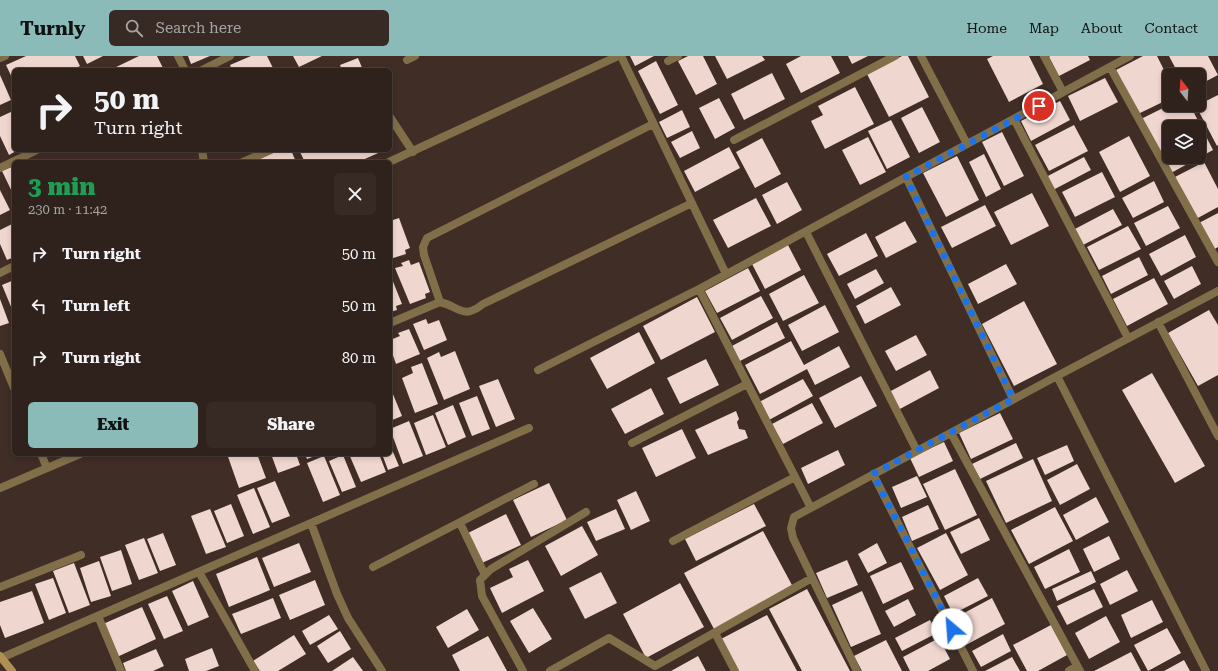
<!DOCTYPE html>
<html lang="en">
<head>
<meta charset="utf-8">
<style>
  body { margin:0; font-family:"Roboto Serif",serif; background:#372a25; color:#f1f3f6; height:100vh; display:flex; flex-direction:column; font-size:15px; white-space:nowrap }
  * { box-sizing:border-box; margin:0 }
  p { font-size:13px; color:#a7a4a3 }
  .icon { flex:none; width:22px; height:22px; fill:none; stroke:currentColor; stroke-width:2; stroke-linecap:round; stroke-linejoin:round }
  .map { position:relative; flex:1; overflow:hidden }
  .panel { position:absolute; left:12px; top:104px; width:380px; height:296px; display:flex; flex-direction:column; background:#2f221c; border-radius:6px; box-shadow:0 2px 6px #0003,0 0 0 1px #4a3f3b }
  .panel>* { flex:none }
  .top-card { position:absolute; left:12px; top:12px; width:380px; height:84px; border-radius:6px; box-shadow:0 2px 6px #0003,0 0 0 1px #4a3f3b; background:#2f221c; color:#f1f3f6; overflow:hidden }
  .needle { width:26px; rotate:343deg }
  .tools { position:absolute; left:1162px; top:12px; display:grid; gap:8px }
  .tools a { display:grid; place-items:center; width:44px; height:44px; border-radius:6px; background:#2f221c; box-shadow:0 2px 6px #0003,0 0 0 1px #4a3f3b; font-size:20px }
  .pin { position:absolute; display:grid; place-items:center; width:34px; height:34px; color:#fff; margin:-17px; border:2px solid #fff; border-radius:50%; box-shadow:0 1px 4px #0007 }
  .me { position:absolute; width:44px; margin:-22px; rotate:333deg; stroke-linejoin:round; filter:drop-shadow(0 0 3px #0008) }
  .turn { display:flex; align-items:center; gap:14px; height:84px; padding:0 16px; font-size:18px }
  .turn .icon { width:52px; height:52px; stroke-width:2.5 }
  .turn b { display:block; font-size:28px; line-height:34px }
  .round { display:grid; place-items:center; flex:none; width:42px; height:42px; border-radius:6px; background:#372a25 }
  .summary { display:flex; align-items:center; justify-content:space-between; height:68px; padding:0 16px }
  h1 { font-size:24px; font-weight:800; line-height:30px; color:#1e9e55 }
  .action { display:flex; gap:8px; margin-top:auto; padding:8px 16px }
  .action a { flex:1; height:46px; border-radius:6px; background:#8bbbb9; color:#111; font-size:16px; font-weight:800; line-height:46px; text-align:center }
  .action a+a { background:#372a25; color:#f1f3f6 }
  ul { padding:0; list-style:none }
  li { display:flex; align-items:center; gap:12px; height:52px; padding:0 16px }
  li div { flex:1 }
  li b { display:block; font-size:15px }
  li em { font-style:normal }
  header { display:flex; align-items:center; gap:24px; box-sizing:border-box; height:56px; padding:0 20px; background:#8bbbb9; color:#111 }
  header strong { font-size:19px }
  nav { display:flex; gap:22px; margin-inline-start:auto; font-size:14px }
  .search { width:280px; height:36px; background:#372a25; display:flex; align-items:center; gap:10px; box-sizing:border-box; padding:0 14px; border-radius:6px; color:#a7a4a3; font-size:15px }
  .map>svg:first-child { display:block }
  .building { fill:#efd6ce; fill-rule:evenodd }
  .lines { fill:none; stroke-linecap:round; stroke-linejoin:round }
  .street { stroke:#816f49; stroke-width:8 }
  .secondary { stroke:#ae9052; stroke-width:8 }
  .route { stroke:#1a73e8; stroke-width:7; stroke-dasharray:0 12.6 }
</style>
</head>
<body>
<header>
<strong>Turnly</strong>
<div class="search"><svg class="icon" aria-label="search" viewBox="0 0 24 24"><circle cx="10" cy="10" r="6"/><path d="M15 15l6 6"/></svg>Search here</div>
<nav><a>Home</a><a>Map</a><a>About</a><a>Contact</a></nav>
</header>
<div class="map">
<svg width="1218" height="615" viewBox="0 0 1218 615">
  <rect width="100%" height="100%" fill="#3f2d26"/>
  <path class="building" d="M26 0H75L80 10 72 14H14V26L6 9Z
    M83 0H103L87 8Z
    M139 0H157L164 14H110Z
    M188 0H210L191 8Z
    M251 0H267L274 14H232L230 9Z
    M293 0H322L299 11Z
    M630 0H654L635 10Z
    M688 0H703L717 28 696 39 678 5Z
    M715 0H762L765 4 727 23Z
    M801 0H831L840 17 801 37 786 8Z
    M848 0H868L852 8Z
    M902 0H908L929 41 889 61 867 18Z
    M993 0H1029L1043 28 1009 46 987 3Z
    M1050 0H1088L1090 4 1059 20 1049 1Z
    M1143 0H1157L1169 24V43L1138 58 1116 14Z
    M1169 0H1208L1218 19 1199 29V19H1179Z
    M358 2 363 14H342L340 9Z
    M656 5 678 49 660 58 638 15Z
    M772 17 785 43 744 64 731 38Z
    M0 19 11 44 0 49Z
    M1105 22 1118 46 1080 65 1068 40Z
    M855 31 874 68 825 93 811 65 823 59 818 50Z
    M1218 39V89L1217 90 1196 50Z
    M719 42 735 72 715 83 699 52Z
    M1060 45 1070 64 1031 85 1021 65Z
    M1169 49H1190L1213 94 1171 117 1141 63ZM1169 71H1199V101H1169Z
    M922 51 940 86 919 97 901 62Z
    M682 54 690 71 667 82 659 66Z
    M13 55 14 94H18L9 99 0 80V61Z
    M891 64 910 101 887 113 868 75Z
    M1074 69 1088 95 1049 115 1035 89Z
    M692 75 700 92 680 102 671 86Z
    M1002 76 1024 120 1004 130 982 86Z
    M1129 80 1150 120 1120 136 1099 96Z
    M868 81 886 116 860 129 842 94Z
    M762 82 781 118 755 132 736 96Z
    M729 91 740 112 695 136 684 115Z
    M280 94H291L296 106H253Z
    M299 94H385L358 106H305Z
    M984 98 1001 133 986 141 969 106Z
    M957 100 979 144 946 161 923 117Z
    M1084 101 1091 114 1053 134 1046 121Z
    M1204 106 1218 133V151L1196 163 1173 122Z
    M14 110V140L2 115Z
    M1102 116 1115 141 1075 161 1062 136Z
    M1154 125 1164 146 1133 162 1122 142Z
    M787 126 802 154 777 168 762 139Z
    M0 134 10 154 0 159Z
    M1032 137 1049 170 1011 189 994 156Z
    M756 142 771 170 728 192 713 164Z
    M985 149 996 170 952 192 941 171Z
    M1168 150 1180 172 1146 190 1134 167Z
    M1113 153 1122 169 1081 190 1073 174Z
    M1218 157V191L1213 194 1199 167Z
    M399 162 410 192 405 194 406 198 390 203V165Z
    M905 165 917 186 886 202 875 181Z
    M14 167V201L7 204 0 188V174Z
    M1128 170 1141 193 1099 214 1087 191Z
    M866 177 878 200 839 220 827 198Z
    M1185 179 1196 201 1161 220 1149 198Z
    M788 189 801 214 765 233 752 208Z
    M1139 201 1148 219 1111 238 1102 220Z
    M409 204 411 209 419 206 430 236 425 238 426 242 410 248 395 212 403 210 401 207Z
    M1006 208 1017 228 978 248 968 228Z
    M1192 210 1201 228 1174 243 1164 225Z
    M748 212 760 235 717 257 705 235Z
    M876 213 884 227 855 243 847 228Z
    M390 218 402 248 396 250 397 254 390 256Z
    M804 219 819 247 783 265 769 238Z
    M1154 222 1168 248 1127 270 1113 243Z
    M14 224V258L2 229Z
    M891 231 901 249 865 268 856 250Z
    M761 240 773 262 732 284 720 262Z
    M697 241 715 276 661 304 643 270Z
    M0 243 9 267 0 270Z
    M1024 245 1057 308 1014 330 982 268Z
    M825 249 839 276 802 295 788 269Z
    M1209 254 1218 269V319L1198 330 1168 277Z
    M426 263 428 268 439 264 447 284 424 294 413 268Z
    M777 266 785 282 738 306 730 291Z
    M409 273 420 298 396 308 390 291V284L400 280 398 277Z
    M639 276 655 307 607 333 590 302Z
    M916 279 927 299 896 315 885 295Z
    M791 285 804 309 839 290 850 311 815 329 807 313 760 338 745 309Z
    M455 295 470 333 444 344 427 302 439 296 441 301Z
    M706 303 719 329 680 348 667 322Z
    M422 307 438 348 415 357 402 322 413 317 411 311Z
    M930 314 939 332 898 354 889 336Z
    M1152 317 1205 410 1175 427 1122 334Z
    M861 320 877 350 835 372 819 342Z
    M498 323 515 363 496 371 479 330Z
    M803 323 813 340 769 364 759 346Z
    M390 331 402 360 390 365Z
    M651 332 664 358 625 378 611 353Z
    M477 340 490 373 472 380 459 347Z
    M812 347 823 367 783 388 772 368Z
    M453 349 466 381 448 389 435 357Z
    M736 355 739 363 737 366 739 373 745 374 748 382 708 399 695 374Z
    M1000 357 1013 383 971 403 959 377Z
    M433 359 446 391 426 399 414 367Z
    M409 365 423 400 403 408 390 373Z
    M682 373 696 402 656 421 642 392Z
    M944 386 953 405 919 421 910 402Z
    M1016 387 1023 402 980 423 972 408Z
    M390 389 399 410 388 414 382 398H390Z
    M1067 389 1074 405 1045 419 1037 402Z
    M838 394 845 409 808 428 801 412Z
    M227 398H257L266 422 239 432Z
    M271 398H296L300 409 278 417Z
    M305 398H320L307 403Z
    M349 398H379L386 416 361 426Z
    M343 399 356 431 342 436 329 405Z
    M324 400 340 439 323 446 307 407Z
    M1033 403 1052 445 1006 467 986 425Z
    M1077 408 1090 433 1060 449 1047 424Z
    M955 413 977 459 945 474 923 428Z
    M917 420 927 441 901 452 892 431Z
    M275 425 290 460 272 467 257 432Z
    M549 427 567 464 531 481 513 444Z
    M254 432 270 471 253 478 237 439Z
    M636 435 650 465 631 474 617 444Z
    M1096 441 1109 466 1076 484 1063 459Z
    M231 448 244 480 227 487 214 455Z
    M754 448 766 470 696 505 685 483Z
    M928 449 939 473 912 485 902 461Z
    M1055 451 1073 485 1029 508 1011 474Z
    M210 453 226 491 206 498 191 460Z
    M616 453 625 473 596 485 587 466Z
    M506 458 521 489 482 507 468 477Z
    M979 462 990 484 961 498 950 476Z
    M582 470 598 499 561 520 545 490Z
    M763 475 793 531 714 573 684 517Z
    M163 477 176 509 160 515 147 483Z
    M946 477 968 519 940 534 917 492Z
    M1109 480 1120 503 1094 516 1083 493Z
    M144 482 158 517 139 524 125 489Z
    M299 487 311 516 274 531 262 502Z
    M877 487 887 507 868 517 858 498Z
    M1069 493 1080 516 1045 533 1034 511Z
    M121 494 132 528 112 535 100 501Z
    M257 501 270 534 229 551 216 518Z
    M528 504 544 535 502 557 490 532 513 521 509 513Z
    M847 504 858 529 827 542 816 517Z
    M99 505 111 540 91 546 80 512Z
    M901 506 914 533 883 548 870 520Z
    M74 507 90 549 69 557 53 515Z
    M1127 514 1138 535 1110 549 1100 528Z
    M1091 515 1096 526 1057 545 1052 533Z
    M601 516 617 547 585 563 569 532Z
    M53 522 66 557 49 564 35 528Z
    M978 522 988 540 953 558 944 540Z
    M315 524 325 549 290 564 279 539Z
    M193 525 209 561 188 570 172 535Z
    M680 527 704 571 646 602 623 558Z
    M807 533 850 615H802L769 553Z
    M1094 533 1103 551 1067 569 1057 550Z
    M32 535 44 567 5 582 0 569V546Z
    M862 535 881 578 851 591 832 549Z
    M167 540 183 575 164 583 148 548Z
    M273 542 281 562 241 578 232 558Z
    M992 542 1005 568 964 590 951 564Z
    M908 543 916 559 894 571 885 555Z
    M1152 544 1163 566 1131 582 1121 559Z
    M142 551 156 583 117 601 103 568Z
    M533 552 552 583 529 597 510 565Z
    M467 553 479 574 448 592 436 571Z
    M329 559 338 573 310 589 302 575Z
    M767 559 797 615H738L721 583Z
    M1106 560 1120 586 1089 603 1075 577Z
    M930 564 937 577 902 595 895 582Z
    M1051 569 1067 599 1038 615H1027L1013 589Z
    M1167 572 1181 597 1148 615 1134 589Z
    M340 575 351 593 328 607 317 590Z
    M1003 578 1011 595 981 611 972 595Z
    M294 579 306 598 278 615H260L253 605Z
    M488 580 507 615H460L452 599Z
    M939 582 950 603 928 615H910L903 601Z
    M886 584 902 615H862L854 600Z
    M212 592 219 610 206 615H189L185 603Z
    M156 593 164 610 153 615H126L123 607Z
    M1131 596 1141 615H1094Z
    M698 600 706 615H671Z
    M353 601 363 615H332Z
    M1012 601 1020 615H985Z
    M1184 604 1190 615H1164Z"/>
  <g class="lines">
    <path class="street" d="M178 0 185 14
      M621 0 726 218
      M921 0 967 88
      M1044 0 1063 36
      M0 2 5 0
      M407 4 415 0
      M668 5 678 0
      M1110 11 1218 206
      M202 14 230 0
      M390 61 413 96
      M1014 63 1128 282
      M734 84 895 0
      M202 94 204 106
      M243 106 270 94
      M389 106 618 0
      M0 112 37 94
      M906 121 1013 343
      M806 176 917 395
      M0 217 14 210
      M699 233 811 452
      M440 246 424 199 423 191 427 182 653 68
      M1158 266 1218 380
      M390 267 440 246C460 251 463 264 483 248L692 147
      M0 298 14 332
      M538 314 699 233 1130 0
      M1057 320 1206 615
      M951 377 1080 615
      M632 387 747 328
      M41 398 47 412
      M873 418 973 615
      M0 432 80 398
      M311 467 337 538 348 562 382 615
      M460 467 485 519
      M673 485 795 421
      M373 511 534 428
      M199 516 255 615
      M0 531 81 499
      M98 560 121 615
      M715 577 735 615
      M1 602 529 372
      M523 615 482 540 480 524 491 513 586 456
      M550 615 609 582 655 610 812 522
      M857 615 793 482 791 472 794 461 1057 320 1218 235
      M1069 615 1077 610"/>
    <path class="secondary" d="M0 600 12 615"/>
  </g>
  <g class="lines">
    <path class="route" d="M952 573 873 418 1013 343 906 121 1039 50"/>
  </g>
</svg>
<div class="tools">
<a><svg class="needle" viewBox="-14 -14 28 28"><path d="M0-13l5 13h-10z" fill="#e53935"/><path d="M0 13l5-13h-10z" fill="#a7a4a3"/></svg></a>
<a><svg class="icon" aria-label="layers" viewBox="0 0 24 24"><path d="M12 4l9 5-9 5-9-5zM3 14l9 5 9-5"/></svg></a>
</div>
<div class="pin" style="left:1039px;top:50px;background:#d93025"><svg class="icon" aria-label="arrive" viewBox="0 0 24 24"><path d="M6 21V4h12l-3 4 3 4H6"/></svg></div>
<svg class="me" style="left:952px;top:573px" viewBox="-20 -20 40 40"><circle r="19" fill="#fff"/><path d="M0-13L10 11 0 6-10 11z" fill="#1a73e8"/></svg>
<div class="top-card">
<div class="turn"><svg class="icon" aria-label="right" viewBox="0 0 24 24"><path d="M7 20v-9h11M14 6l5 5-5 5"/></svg><div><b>50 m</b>Turn right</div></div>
</div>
<section class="panel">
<div class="summary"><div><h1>3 min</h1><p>230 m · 11:42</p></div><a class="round"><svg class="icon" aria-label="close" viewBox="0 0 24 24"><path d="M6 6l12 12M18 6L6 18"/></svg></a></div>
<ul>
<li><svg class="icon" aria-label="right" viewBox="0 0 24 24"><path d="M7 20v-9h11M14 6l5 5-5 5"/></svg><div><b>Turn right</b></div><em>50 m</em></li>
<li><svg class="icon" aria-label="left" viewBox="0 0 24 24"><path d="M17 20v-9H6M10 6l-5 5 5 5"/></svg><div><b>Turn left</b></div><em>50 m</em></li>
<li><svg class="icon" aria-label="right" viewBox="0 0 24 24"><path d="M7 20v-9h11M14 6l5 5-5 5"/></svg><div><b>Turn right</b></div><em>80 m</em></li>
</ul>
<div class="action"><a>Exit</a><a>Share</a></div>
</section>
</div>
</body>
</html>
